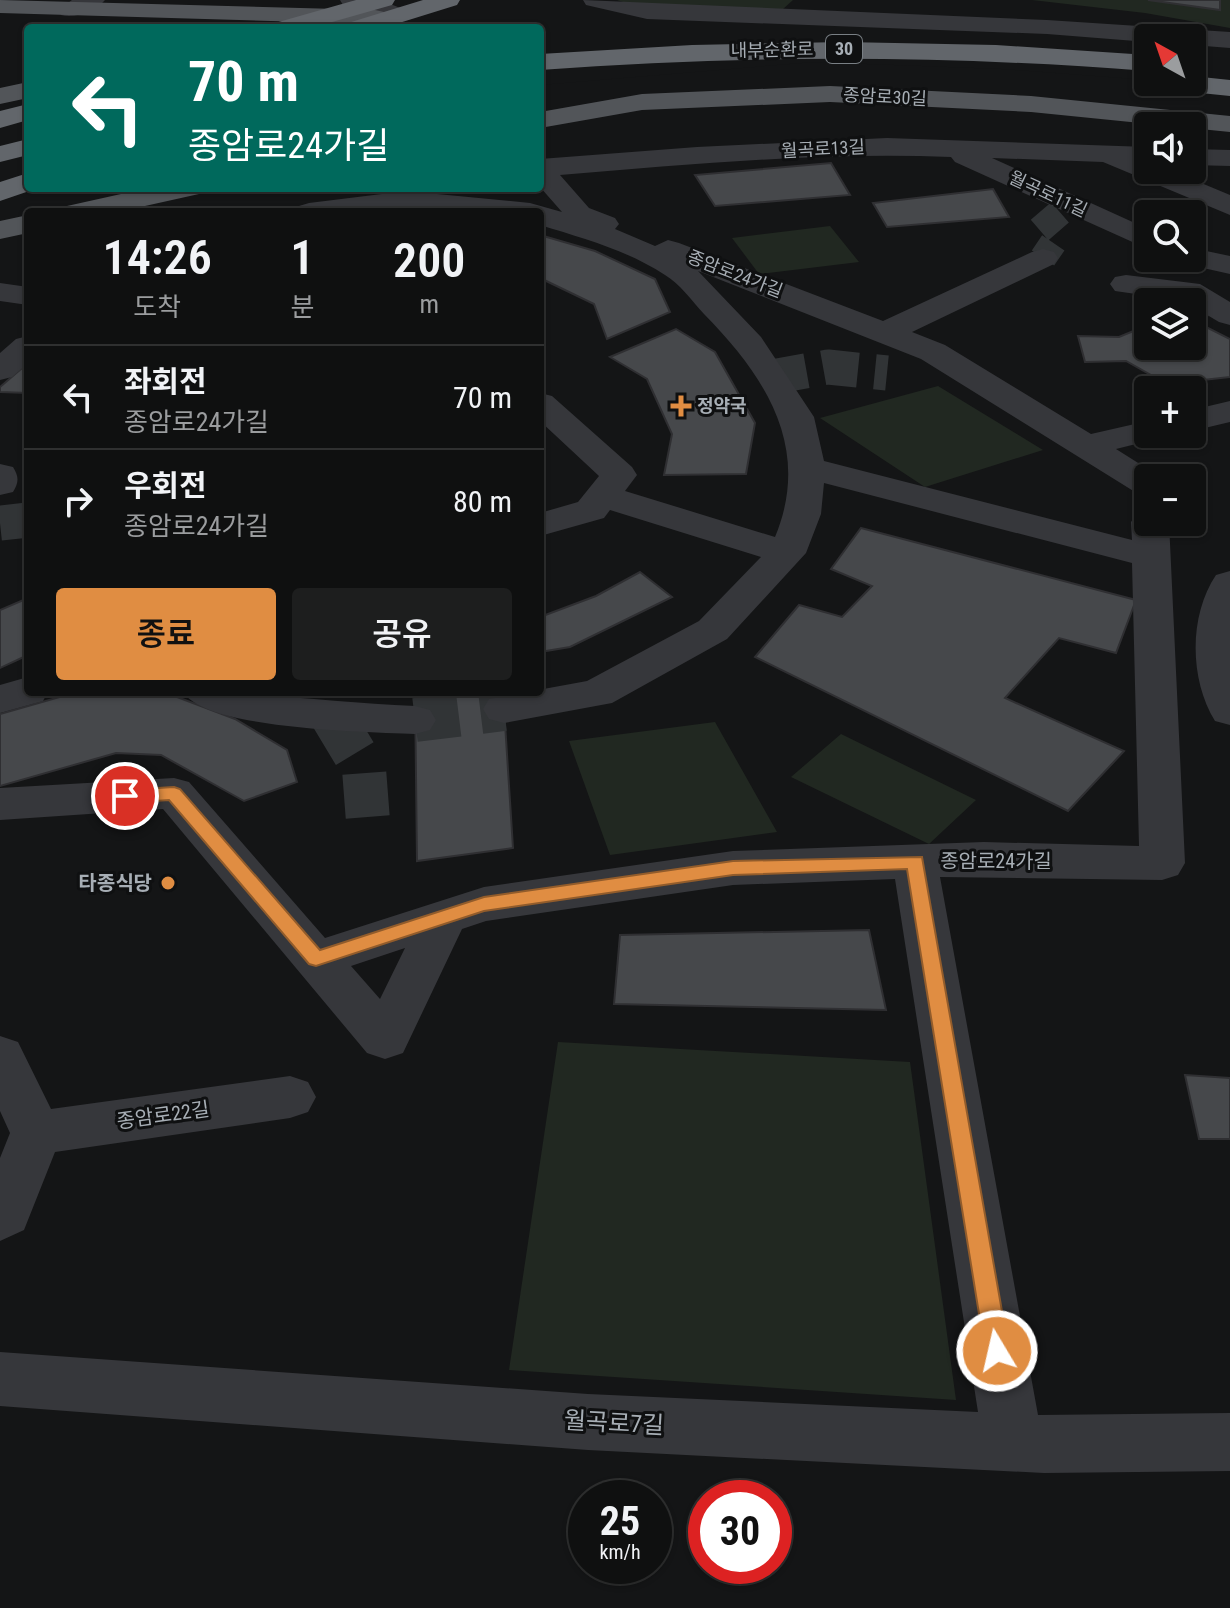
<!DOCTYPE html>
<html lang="ko">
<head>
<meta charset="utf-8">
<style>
  body { margin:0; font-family:"Roboto Condensed","Noto Sans KR",sans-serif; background:#1d1e1e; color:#f1f3f6; height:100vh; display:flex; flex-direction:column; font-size:30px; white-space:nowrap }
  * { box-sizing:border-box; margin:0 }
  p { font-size:26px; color:#9b9d9f }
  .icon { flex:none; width:44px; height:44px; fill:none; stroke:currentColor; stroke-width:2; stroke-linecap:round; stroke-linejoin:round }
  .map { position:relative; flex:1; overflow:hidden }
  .details { position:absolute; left:24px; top:208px; width:520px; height:488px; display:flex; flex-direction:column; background:#0f1010; border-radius:8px; box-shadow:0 2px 6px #0004,0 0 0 2px #2f3030 }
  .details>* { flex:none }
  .guide { position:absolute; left:24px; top:24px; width:520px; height:168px; border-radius:8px; box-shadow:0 2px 6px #0004,0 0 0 2px #2f3030; background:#00695c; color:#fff; overflow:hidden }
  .needle { width:52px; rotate:320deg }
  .fabs { position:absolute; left:1134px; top:24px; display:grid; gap:16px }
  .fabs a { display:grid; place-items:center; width:72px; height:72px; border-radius:8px; background:#0f1010; box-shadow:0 2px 6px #0004,0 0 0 2px #2f3030; font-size:40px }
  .speed { position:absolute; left:568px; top:1480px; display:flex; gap:16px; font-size:40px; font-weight:700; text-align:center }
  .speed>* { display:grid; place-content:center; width:104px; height:104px; border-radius:50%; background:#0f1010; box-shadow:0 2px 6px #0004,0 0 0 2px #2f3030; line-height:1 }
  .speed small { font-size:20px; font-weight:400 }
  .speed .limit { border:12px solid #d22; background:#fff; color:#111 }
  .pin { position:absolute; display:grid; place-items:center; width:68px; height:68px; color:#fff; margin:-34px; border:4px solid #fff; border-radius:50%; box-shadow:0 2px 8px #0007 }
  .me { position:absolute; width:88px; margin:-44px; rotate:351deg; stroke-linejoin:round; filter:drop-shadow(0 0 6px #0008) }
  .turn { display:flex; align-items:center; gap:28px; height:168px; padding:0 32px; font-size:36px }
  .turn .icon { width:104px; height:104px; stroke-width:2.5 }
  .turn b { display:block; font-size:56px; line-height:68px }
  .eta { display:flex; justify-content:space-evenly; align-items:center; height:136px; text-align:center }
  .eta b { font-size:48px; font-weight:600; line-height:56px }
  .action { display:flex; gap:16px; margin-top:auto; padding:16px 32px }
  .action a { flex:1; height:92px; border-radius:8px; background:#e08d42; color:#111; font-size:32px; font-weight:600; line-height:92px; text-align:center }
  .action a+a { background:#1d1e1e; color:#f1f3f6 }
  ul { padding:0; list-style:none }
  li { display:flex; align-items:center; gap:24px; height:104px; padding:0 32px; border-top:2px solid #2f3030 }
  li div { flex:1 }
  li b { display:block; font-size:30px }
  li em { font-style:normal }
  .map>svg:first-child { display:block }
  .green { fill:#212821 }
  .pier { fill:#141516 }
  .building { fill:#46484b; stroke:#2f2f32; stroke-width:2 }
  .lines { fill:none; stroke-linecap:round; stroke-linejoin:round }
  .minor-tunnel-far2 { stroke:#313436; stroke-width:27; stroke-dasharray:27 14; stroke-linecap:butt }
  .minor-tunnel-far1 { stroke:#313436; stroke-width:35; stroke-dasharray:35 17; stroke-linecap:butt }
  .minor-tunnel { stroke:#313436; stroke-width:44; stroke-dasharray:44 22; stroke-linecap:butt }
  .minor { fill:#36373b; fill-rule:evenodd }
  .major { fill:#525559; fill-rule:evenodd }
  .highway { fill:#62666b; fill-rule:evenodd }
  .route { fill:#e08d42; stroke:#925c2b; stroke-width:2 }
  .poi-dot { fill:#e08d42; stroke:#0f1011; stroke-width:3 }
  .labels { text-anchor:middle; stroke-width:6; stroke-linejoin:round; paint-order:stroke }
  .shield { fill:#0f1011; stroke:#797f84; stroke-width:2 }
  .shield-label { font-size:18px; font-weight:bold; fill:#a7aeb5 }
  .far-street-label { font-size:18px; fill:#a7aeb5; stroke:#0f1011 }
  .far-poi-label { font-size:18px; font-weight:bold; fill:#a7aeb5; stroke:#0f1011; text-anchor:start }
  .street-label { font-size:20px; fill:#a7aeb5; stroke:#0f1011 }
  .poi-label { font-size:20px; font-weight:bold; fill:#a7aeb5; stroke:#0f1011; text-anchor:end }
  .near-street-label { font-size:24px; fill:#a7aeb5; stroke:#0f1011 }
</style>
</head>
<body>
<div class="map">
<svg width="1230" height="1608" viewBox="0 0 1230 1608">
  <rect width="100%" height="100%" fill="#141516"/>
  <path class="green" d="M617 0H793L783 9 632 5Z
    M1032 0H1148L1219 10 1220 0H1230V28L1145 13Z
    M830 226 859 262 759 274 732 238Z
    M938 386 1043 450 925 487 820 418Z
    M715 722 777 832 610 855 569 741Z
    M841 734 976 800 929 844 791 777Z
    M558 1042 910 1062 956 1400 509 1370Z"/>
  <path class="pier" d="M593 53 1148 63V80L1001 69 814 62 540 85V55Z"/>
  <path class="building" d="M1148 0H1220V10Z
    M831 163 850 195 715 206 695 175Z
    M993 189 1009 217 887 227 873 203Z
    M540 235 595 251 655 279 670 312 607 339 594 304 540 278Z
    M1192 305 1210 308 1204 326 1230 339V377L1167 384 1126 361 1085 362 1078 336 1119 337 1148 325V346H1192Z
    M676 329 715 352 755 423 746 474 664 475 672 434 647 379 610 357Z
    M28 363V393L0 392V387Z
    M861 528 1136 600 1116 653 1059 638 1005 698 1124 751 1068 811 755 657 799 605 842 617 872 586 831 569Z
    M640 572 672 597 570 647 540 652V617L596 596Z
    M28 598V655L0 668V610Z
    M77 692H164L235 719 287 750 297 782 244 801 161 755 116 753 0 786V714Z
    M415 692H503L513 848 417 861Z
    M869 930 886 1010 614 1004 620 935Z
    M1185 1075 1230 1078V1139H1199Z"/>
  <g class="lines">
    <path class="minor-tunnel-far2" d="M1041 211 1060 233 1043 258"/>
    <path class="minor-tunnel-far1" d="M772 377 828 367 887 373
      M0 523 28 520"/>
    <path class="minor-tunnel" d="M332 716 364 769 368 821
      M415 720 504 709"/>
    <path class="minor" d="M72 0H105C96 11 75 19 61 15L58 10Z
      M340 0C359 0 393 0 406 12L403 17 394 19 343 5Z
      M583 0 1047 20 1230 32V48L1192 45V38H1148V42L1047 34 647 19 586 5Z
      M887 138 1148 147V170H1170L1230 195V215L1103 162 992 158 1148 229V249L955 162 951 157C821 152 690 164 560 175L589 208 615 218 619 224 615 229 655 246 668 240 679 243 883 321 1032 252 1043 249 1054 252 1058 258 1054 264 912 332 945 345 1091 434 1148 421V434H1163L1160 438 1116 449 1162 478H1148V495L1135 492 921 359 698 271 761 337 814 417 824 461 1132 540 1131 522 1137 514 1148 511V522H1169L1185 863 1178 875 1162 880 940 877 1038 1415 1230 1413V1471L1044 1473 588 1450 0 1406V1352L588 1394 978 1412 895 879 733 885 486 921 462 929 403 1053 385 1059 367 1053 163 809 0 820V788L174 778 189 782 325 938 484 887 733 851 984 842 1139 846 1132 563 824 483 821 514 806 553 727 639 612 703 504 723 489 719 483 709 489 699 587 681 699 621 761 557 610 510 604 518 540 536V513L578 502 599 476 540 421V393L552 396 632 467 637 475 625 491 775 537C812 448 766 377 704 314 692 301 680 284 665 275 627 250 582 238 540 225V212H439L406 209 380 212H294L299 206 309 203 406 191 530 203 562 212 540 187V159L697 147ZM405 948 380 999 351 966Z
      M1192 149 1230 150V166L1192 165Z
      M1192 248 1230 256V274L1181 263 1177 258H1192Z
      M1126 275 1200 284 1230 302V325L1219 322 1192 306V302L1115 291 1110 284 1115 277Z
      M0 283 28 287V305L0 301Z
      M28 336V363L12 377 0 380V353L16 339Z
      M1230 401V422L1192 431V410Z
      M0 464 13 467C19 477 19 482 13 492L0 495Z
      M1230 571V725L1215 721C1189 679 1189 615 1216 575Z
      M28 677V692H48L43 701 0 713V685Z
      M183 692C261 692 337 703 415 706L430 710 436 720 430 730 415 734C370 732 207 730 183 692Z
      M0 1036 18 1042 51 1109 290 1076 308 1082 316 1097 308 1112 290 1118 55 1152 24 1230 0 1241V1158L10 1133 0 1111Z"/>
    <path class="major" d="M0 0 375 10 384 12 387 17 384 22 375 24 0 13Z
      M28 82V98L0 104V88Z
      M830 86 1031 96 1230 116V132L1031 112 830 102 642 110 540 128V112L642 94Z
      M148 188H203L199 194 118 212H62L67 206Z
      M28 215V233L0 239V221Z"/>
    <path class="highway" d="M356 0H395L392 5 311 28H272L275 23Z
      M423 0H460L457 5 383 28H345L348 23Z
      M844 42 996 45 1148 55V71C945 55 743 55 540 70V54L692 45Z
      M1192 76 1230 80V96L1171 90 1162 88 1158 82H1192Z
      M28 104V120L0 128V111Z
      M28 139V155L0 162V146Z
      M28 173V188H38L0 201V182Z"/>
  </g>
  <path class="route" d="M174 787 180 789 320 950 484 897 733 861 922 857 1009 1351 1006 1359 997 1362 989 1359 985 1351 907 869 733 875 484 911 316 966 309 964 169 800 125 803 116 796 125 790Z"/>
  <g class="poi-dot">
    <path d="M677 394h8v8h8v8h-8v8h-8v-8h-8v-8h8z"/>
    <circle cx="168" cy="883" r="8"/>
  </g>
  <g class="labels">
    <rect class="shield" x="826" y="35" width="36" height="28" rx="6"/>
    <g class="shield-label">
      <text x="844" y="55">30</text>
    </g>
    <g class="far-street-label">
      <text transform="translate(772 50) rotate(-1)" y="6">내부순환로</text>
      <text transform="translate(885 97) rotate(3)" y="6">종암로30길</text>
      <text transform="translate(823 149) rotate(-3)" y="6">월곡로13길</text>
      <text transform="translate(1048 194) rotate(25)" y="6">월곡로11길</text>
      <text transform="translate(735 274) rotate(21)" y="6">종암로24가길</text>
    </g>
    <g class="far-poi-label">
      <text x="697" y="412">정약국</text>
    </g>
    <g class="street-label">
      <text x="996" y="868">종암로24가길</text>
      <text transform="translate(163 1115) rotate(-8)" y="7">종암로22길</text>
    </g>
    <g class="poi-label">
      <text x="152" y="890">타종식당</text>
    </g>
    <g class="near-street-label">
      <text transform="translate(614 1423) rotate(3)" y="8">월곡로7길</text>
    </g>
  </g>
</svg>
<div class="fabs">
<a><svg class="needle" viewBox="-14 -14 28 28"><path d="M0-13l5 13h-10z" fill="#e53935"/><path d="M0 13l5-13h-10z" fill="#9b9d9f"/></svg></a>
<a><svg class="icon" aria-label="sound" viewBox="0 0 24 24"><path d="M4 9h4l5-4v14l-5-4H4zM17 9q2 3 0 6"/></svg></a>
<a><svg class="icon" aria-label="search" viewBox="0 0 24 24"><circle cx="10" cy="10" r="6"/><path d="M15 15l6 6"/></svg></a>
<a><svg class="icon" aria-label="layers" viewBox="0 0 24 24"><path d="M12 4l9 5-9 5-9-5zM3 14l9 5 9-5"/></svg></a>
<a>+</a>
<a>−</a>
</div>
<div class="speed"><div>25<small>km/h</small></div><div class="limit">30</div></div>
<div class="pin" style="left:125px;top:796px;background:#d93025"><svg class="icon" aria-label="arrive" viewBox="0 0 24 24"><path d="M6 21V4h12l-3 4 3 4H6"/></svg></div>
<svg class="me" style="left:997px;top:1351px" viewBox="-20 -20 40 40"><circle r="17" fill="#e08d42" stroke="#fff" stroke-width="3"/><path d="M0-11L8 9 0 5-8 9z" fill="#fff"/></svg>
<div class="guide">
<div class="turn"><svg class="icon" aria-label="left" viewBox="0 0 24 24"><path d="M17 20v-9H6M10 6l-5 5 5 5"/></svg><div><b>70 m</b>종암로24가길</div></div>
</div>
<section class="details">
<div class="eta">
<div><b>14:26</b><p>도착</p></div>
<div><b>1</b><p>분</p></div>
<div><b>200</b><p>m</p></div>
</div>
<ul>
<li><svg class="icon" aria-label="left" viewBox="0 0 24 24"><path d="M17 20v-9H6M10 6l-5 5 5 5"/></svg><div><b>좌회전</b><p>종암로24가길</p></div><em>70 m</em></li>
<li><svg class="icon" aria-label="right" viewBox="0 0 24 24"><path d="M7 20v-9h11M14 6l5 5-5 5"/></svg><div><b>우회전</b><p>종암로24가길</p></div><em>80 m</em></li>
</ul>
<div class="action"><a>종료</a><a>공유</a></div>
</section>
</div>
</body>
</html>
